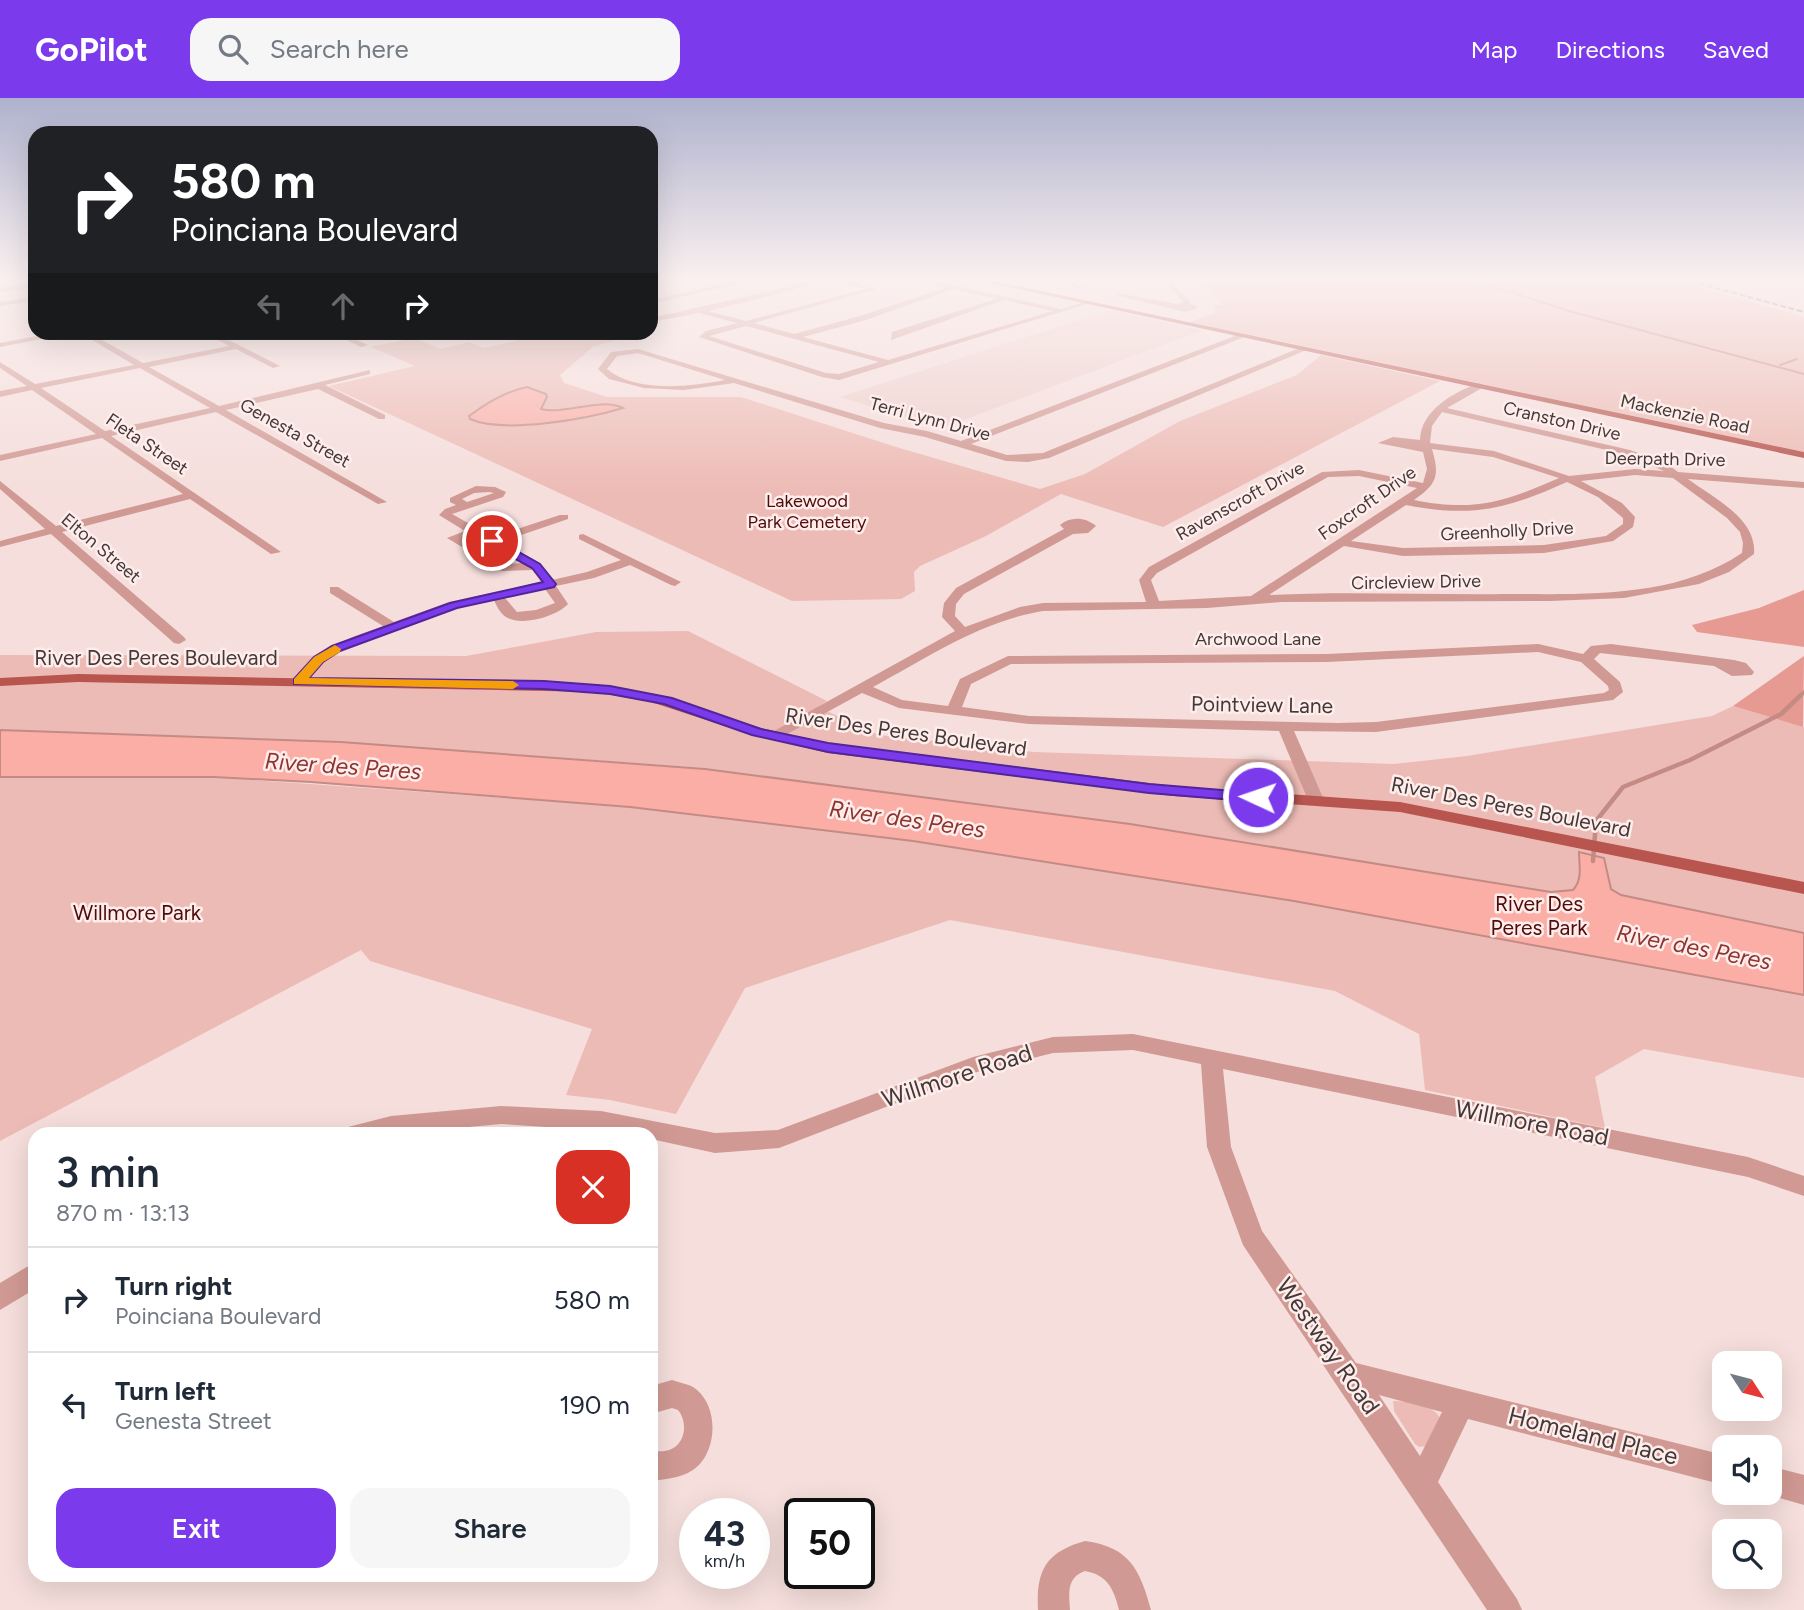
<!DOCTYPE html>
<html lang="en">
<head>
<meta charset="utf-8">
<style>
  body { margin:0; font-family:Figtree,sans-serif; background:#f6f6f7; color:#1f2937; height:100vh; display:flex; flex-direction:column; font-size:26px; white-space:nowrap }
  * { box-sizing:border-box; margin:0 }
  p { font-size:23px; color:#747a83 }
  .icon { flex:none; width:38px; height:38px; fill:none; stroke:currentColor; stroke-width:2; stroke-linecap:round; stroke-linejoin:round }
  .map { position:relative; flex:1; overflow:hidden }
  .panel { position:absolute; left:28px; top:1029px; width:630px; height:455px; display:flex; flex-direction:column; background:#fff; border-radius:21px; box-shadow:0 7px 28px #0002 }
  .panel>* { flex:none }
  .banner { position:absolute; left:28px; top:28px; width:630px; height:214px; border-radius:21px; box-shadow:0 7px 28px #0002; background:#202124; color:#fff; overflow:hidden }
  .needle { width:46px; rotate:126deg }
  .fabs { position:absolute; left:1712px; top:1253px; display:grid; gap:14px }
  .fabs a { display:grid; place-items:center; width:70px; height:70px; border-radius:14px; background:#fff; box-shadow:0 7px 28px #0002; font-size:35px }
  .speed { position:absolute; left:679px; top:1400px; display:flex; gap:14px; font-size:35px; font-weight:700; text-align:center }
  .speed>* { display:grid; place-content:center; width:91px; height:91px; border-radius:50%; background:#fff; box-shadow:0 7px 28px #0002; line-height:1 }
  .speed small { font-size:18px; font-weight:400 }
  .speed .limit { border:4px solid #111; border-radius:10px; background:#fff; color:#111 }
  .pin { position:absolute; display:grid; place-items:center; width:60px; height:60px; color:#fff; margin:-30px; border:4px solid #fff; border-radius:50%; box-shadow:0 2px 7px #0007 }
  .me { position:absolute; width:77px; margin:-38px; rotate:273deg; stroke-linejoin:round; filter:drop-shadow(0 0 5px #0008) }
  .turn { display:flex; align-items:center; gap:24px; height:147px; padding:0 28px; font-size:32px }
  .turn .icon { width:91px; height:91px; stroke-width:2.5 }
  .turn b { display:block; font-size:49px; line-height:60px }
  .lanes { display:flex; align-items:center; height:66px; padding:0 28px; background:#0003; justify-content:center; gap:35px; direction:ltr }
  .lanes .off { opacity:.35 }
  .round { display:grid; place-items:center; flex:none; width:74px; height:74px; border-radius:21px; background:#f6f6f7 }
  .overview { display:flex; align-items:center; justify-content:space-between; height:119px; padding:0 28px }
  h1 { font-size:42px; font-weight:600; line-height:52px }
  .primary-button { display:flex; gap:14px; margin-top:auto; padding:14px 28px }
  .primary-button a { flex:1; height:80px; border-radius:21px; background:#7c3aed; color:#fff; font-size:28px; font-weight:600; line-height:80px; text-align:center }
  .primary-button a+a { background:#f6f6f7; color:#1f2937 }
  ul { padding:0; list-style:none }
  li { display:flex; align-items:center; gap:21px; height:105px; padding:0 28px; border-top:2px solid #e0e1e3 }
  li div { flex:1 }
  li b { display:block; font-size:26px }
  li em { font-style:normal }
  header { display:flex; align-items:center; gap:42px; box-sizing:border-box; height:98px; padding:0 35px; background:#7c3aed; color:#fff }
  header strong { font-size:33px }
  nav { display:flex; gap:38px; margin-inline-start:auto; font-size:24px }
  .search { width:490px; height:63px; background:#f6f6f7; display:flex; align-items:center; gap:18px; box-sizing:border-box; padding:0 24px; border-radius:21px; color:#747a83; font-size:26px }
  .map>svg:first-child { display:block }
  .built { fill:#eed0cc }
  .green { fill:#edbbb5 }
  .forest { fill:#e69a92 }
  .water { fill:#fbaea6; stroke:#c48b85; stroke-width:2 }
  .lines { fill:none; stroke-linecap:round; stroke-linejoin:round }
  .stream-far2 { stroke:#c48b85; stroke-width:2 }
  .stream-far1 { stroke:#c48b85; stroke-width:3.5 }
  .stream { stroke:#c48b85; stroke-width:4.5 }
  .minor { fill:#d19993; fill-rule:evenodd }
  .major { fill:#b8554e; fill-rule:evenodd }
  .rail { stroke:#695d5c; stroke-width:2; stroke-dasharray:6 2.5; stroke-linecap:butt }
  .route { fill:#7c3aed; stroke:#51269a; stroke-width:2 }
  .slow { fill:#f59e0b }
  .labels { text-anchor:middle; stroke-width:5; stroke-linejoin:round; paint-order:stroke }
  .far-street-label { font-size:18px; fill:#423938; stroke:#ffedeb }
  .far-park-label { font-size:18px; fill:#4f0c0c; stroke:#ffedeb }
  .street-label { font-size:21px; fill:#423938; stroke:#ffedeb }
  .park-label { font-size:21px; fill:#4f0c0c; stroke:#ffedeb }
  .water-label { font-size:23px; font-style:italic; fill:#8d3430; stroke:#ffedeb }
  .near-street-label { font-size:24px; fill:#423938; stroke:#ffedeb }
</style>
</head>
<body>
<header>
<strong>GoPilot</strong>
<div class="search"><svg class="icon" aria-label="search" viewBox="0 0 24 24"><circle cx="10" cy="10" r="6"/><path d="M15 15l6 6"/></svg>Search here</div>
<nav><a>Map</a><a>Directions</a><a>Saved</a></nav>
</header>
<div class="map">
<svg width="1804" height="1512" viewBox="0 0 1804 1512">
  <rect width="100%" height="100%" fill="#f5dedc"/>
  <path class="built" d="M1111 212 1203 232 942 330 840 299Z"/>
  <path class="green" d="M1209 183H1679L1804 219V354L1190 224 1217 214 1213 207H1224L1205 188Z
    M549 235H627L636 237 594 248 560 277 564 285 607 299H741L896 349 1040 391 1085 376 1180 323 1297 277 1321 257 1440 283 1163 429 1061 396 986 438 920 468 914 474 915 493 901 501 792 503 329 288 415 268 371 249 414 240 441 251 469 244 484 250Z
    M688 533 827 603 818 609 879 637 1034 654 1394 666 1467 658 1712 618 1733 608 1804 629V980L1644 951 1595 979 1605 1030 1425 992 1419 936 1335 893 950 822 745 890 676 1016 610 1002 566 997 592 931 370 863 361 852 0 1043V679H214L630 709 703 670 341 644 0 632V557L466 558 596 534Z
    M1393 1303C1406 1303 1434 1307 1440 1320L1427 1348 1419 1349 1415 1346 1394 1313Z"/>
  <path class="forest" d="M1804 492V549L1697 534 1692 527 1759 510Z
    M1804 558 1803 629 1733 608Z"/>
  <path class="water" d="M527 289 546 296 547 299 541 311C566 317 600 299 623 310 587 321 504 336 470 321L469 318C485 306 507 293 527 289Z
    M0 632 341 644 705 671 1130 726 1551 794 1573 792C1583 781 1579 768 1579 754L1604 760 1611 791 1621 797 1804 835V897L1294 803 913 743 630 709 311 684 214 679H0Z"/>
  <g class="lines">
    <path class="stream-far2" d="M1476 183 1569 213 1804 276
      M1780 267 1797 261"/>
    <path class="stream-far1" d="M1799 599 1804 594"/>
    <path class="stream" d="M1593 763 1596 723 1623 689 1690 662 1781 616 1801 597"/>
    <path class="minor" d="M670 183 669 184 651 188V184Z
      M738 183H750L651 206V202Z
      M807 183H816L793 192 708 213 746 223 866 191 836 183H847L877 191 754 225 794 236 860 218 945 190 921 183H933L1061 211 1087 203 1090 205 839 282 822 279 699 239 706 233 737 225 699 215 651 224V220L789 189ZM953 191 996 201 892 234 891 242 1004 202 1053 213 888 262 803 239 866 222ZM746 228 879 264 839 276 826 275 709 238Z
      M1064 183H1072L1083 189 1078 190Z
      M1167 183H1173L1174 187 1189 202 1190 206 1197 208V210L1185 214 1115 197 1118 195 1177 206 1183 204 1169 189Z
      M35 185V189L0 194V190Z
      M35 199V203L0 208V204Z
      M58 234H77L0 249V245Z
      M79 234H88L143 265 229 248 203 234H213L280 268 273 270 236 251 149 269 219 308 370 272V276L325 287 385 317V321H379L318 291 226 312 387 404 378 406 216 314 111 338 281 454 271 456 190 401 62 434 184 539 186 542 179 546 174 545 51 436 0 449V443L45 431 0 391V383L56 428 183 396 102 340 0 363V357L96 336 32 292 0 299V293L27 288 0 270V264L35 286 134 267ZM140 270 210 310 105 333 41 290Z
      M330 234H341L368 247 361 249Z
      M454 234H496L469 240Z
      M1240 236 1247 238 971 346 1007 357 1043 355 1302 249 1309 251 1049 360 1028 364 1006 363 925 339 880 330 734 285 684 292 644 290 609 281 598 271 611 254 638 251 884 325 927 333 961 343ZM638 255 725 282C690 289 636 295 607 271L617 258Z
      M1479 285 1482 290 1447 310 1630 352 1666 365 1678 374 1804 384V390L1688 381C1713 400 1757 420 1754 456L1729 474 1699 486 1624 500 1550 503 1281 504 1207 510 1043 513C981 523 927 560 873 589L902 602 948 608 960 581 1008 558 1327 556 1538 546 1583 556 1591 548 1611 546 1734 562 1746 565 1754 574 1752 577 1732 578 1714 568 1600 555 1594 561 1620 584 1623 594 1613 602 1376 634 1294 633 1324 702 1316 707 1308 702 1279 633 1029 626 899 610 862 595 778 641H768L765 638 955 533 942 519 944 505 956 490 1064 431 1060 427C1070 418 1086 419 1096 428L1088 435 1073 436 964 496 956 506 955 518 965 529 1020 509 1043 505 1146 504 1139 482 1149 469 1322 374 1359 372 1423 385 1427 371 1423 354 1378 345 1393 339 1420 342C1421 312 1454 294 1479 285ZM1442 314 1624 356 1664 373 1635 371 1569 378 1494 353 1430 345 1432 328ZM1432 351 1493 359 1559 380C1505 404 1473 414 1414 402 1437 386 1440 378 1432 351ZM1635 377 1673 380 1727 420 1740 434 1743 445 1742 455C1674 501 1584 496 1504 496 1426 497 1347 493 1269 497L1344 448 1403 458 1544 455 1613 443 1633 429 1635 419 1622 405 1581 383ZM1359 378 1417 390 1251 498 1159 503 1151 482 1157 475 1328 379ZM1567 384 1598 399 1623 420V426L1606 438 1544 447 1403 450 1351 443 1406 407C1472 420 1507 411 1567 384ZM1538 554 1581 564 1608 588 1609 592 1604 595 1376 624 1338 625 1029 618 962 609 971 586 1011 566 1327 564Z
      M476 388 495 389 506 394 503 399 452 416 493 439 560 417H568V421L501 444 540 465 552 482 587 474 621 462 579 441V437L583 436 681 484 675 488 671 487 630 467 594 480 556 488 568 506C557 518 524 528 508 520 501 517 497 509 494 502L458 510 341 553 324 564 304 587H294V581C324 547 342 543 383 528L330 495V489H338L394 524 449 504 541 484 533 472 502 473 447 440 465 433 439 417 445 411 456 407 450 404V400ZM489 394 494 395 467 404 462 401 474 395ZM474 438 522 465 508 466 463 441ZM545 491 555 505 536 512 517 514 505 500Z
      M1133 936 1748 1059 1804 1078V1098L1748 1079 1223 971 1231 1049 1262 1133 1356 1265 1724 1357V1387L1468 1321 1438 1384 1517 1501 1522 1512H1487L1243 1147 1207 1049 1201 966 1133 952 1053 955 977 974 779 1050 715 1055 651 1041V1036L501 1026 394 1036H345L348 1029 391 1018 501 1008 601 1013 715 1035 778 1032 973 959 1053 939ZM1379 1297 1442 1314 1420 1358Z
      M35 1164V1191L0 1212V1185Z
      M672 1282C680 1285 691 1286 697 1292 718 1310 717 1349 698 1368 685 1380 667 1381 651 1383V1353C656 1353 664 1354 669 1352 686 1346 688 1324 678 1312L672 1310 651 1316V1288Z
      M1769 1368 1804 1377V1407L1762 1395H1769Z
      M1085 1443C1130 1449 1140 1472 1151 1512H1119C1114 1492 1108 1477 1085 1473 1066 1480 1069 1495 1070 1512H1038C1036 1472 1046 1454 1085 1443Z"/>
    <path class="major" d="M981 183H993L1804 354V360Z
      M1799 183H1804V185L1800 184Z
      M78 576 595 586 659 597 761 630 828 645 1173 688 1400 704 1804 784V796L1400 714 1173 698 828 655 752 637 651 604 595 594 78 584 0 588V580Z"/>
    <path class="rail" d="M1690 183 1804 214"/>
  </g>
  <linearGradient id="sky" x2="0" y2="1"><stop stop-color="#afb2ce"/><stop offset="0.46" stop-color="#faf0ef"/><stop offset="1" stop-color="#faf0ef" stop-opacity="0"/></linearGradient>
  <rect width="1804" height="395" fill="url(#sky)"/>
  <path class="route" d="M488 441H496L540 466 556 486 554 489 457 510 340 553 323 564 309 580 544 583 610 588 672 600 761 631 828 645 1149 686 1258 695 1266 699 1258 704 1149 695 828 654 752 637 664 606 610 596 544 591 294 586V581L314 559 332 548 450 505 543 484 532 470 488 446Z"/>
  <path class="slow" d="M335 547 341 551 340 554 323 564 309 580 513 583 519 587 513 591 294 586V581L314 559Z"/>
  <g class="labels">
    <g class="far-street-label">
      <text transform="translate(1685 316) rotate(12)" y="6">Mackenzie Road</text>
      <text transform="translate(930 321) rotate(15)" y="6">Terri Lynn Drive</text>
      <text transform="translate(1562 323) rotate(13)" y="6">Cranston Drive</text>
      <text transform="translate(295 335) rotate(29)" y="6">Genesta Street</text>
      <text transform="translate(147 346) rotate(34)" y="6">Fleta Street</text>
      <text transform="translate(1665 361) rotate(1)" y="6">Deerpath Drive</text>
      <text transform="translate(1240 403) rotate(-29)" y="6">Ravenscroft Drive</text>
      <text transform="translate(1367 405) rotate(-35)" y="6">Foxcroft Drive</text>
      <text transform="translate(1507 433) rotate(-3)" y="6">Greenholly Drive</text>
      <text transform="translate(101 450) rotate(40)" y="6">Elton Street</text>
      <text transform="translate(1416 484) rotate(-1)" y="6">Circleview Drive</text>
      <text x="1258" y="547">Archwood Lane</text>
    </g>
    <g class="far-park-label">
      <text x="807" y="409">Lakewood<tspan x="807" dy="21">Park Cemetery</tspan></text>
    </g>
    <g class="street-label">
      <text x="156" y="567">River Des Peres Boulevard</text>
      <text transform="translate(1262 607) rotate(1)" y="7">Pointview Lane</text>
      <text transform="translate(906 634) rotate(8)" y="7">River Des Peres Boulevard</text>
      <text transform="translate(1511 709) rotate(11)" y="7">River Des Peres Boulevard</text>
    </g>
    <g class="park-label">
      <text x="1539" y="813">River Des<tspan x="1539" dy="24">Peres Park</tspan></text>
      <text x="137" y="822">Willmore Park</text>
    </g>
    <g class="water-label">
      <text transform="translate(343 668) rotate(4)" y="8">River des Peres</text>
      <text transform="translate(907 721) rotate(8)" y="8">River des Peres</text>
      <text transform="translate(1694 849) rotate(11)" y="8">River des Peres</text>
    </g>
    <g class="near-street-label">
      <text transform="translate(957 978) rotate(-18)" y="8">Willmore Road</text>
      <text transform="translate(1532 1025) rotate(11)" y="8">Willmore Road</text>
      <text transform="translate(1328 1248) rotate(55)" y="8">Westway Road</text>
      <text transform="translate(1593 1338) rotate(14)" y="8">Homeland Place</text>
    </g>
  </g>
</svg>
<div class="fabs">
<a><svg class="needle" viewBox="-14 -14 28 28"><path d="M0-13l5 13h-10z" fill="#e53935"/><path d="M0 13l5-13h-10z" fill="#747a83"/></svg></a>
<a><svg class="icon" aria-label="sound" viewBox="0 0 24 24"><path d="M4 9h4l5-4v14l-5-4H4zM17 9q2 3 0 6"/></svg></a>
<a><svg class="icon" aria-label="search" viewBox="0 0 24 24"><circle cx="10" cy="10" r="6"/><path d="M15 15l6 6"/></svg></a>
</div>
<div class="speed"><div>43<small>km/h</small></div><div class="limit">50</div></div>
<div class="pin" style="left:492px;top:443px;background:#d93025"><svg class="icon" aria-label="arrive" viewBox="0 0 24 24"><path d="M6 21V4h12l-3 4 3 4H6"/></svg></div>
<svg class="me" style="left:1258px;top:699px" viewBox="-20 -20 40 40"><circle r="17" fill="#7c3aed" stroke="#fff" stroke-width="3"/><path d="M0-11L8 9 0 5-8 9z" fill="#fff"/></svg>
<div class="banner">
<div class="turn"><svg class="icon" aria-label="right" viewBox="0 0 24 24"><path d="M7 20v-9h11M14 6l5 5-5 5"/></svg><div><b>580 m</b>Poinciana Boulevard</div></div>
<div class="lanes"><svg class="icon off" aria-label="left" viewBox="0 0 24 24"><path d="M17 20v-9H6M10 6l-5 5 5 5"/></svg><svg class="icon off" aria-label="ahead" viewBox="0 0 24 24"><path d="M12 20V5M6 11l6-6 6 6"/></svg><svg class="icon" aria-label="right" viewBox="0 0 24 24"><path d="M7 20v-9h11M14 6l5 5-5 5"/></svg></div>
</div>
<section class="panel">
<div class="overview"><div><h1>3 min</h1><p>870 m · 13:13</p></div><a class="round" style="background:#d93025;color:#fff"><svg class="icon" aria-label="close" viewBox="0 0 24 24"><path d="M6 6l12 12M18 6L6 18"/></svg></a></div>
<ul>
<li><svg class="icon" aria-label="right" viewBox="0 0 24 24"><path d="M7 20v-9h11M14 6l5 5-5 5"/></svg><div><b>Turn right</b><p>Poinciana Boulevard</p></div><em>580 m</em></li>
<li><svg class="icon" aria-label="left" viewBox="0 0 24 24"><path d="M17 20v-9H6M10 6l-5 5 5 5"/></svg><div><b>Turn left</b><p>Genesta Street</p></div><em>190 m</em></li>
</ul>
<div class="primary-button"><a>Exit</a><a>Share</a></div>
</section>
</div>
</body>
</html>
